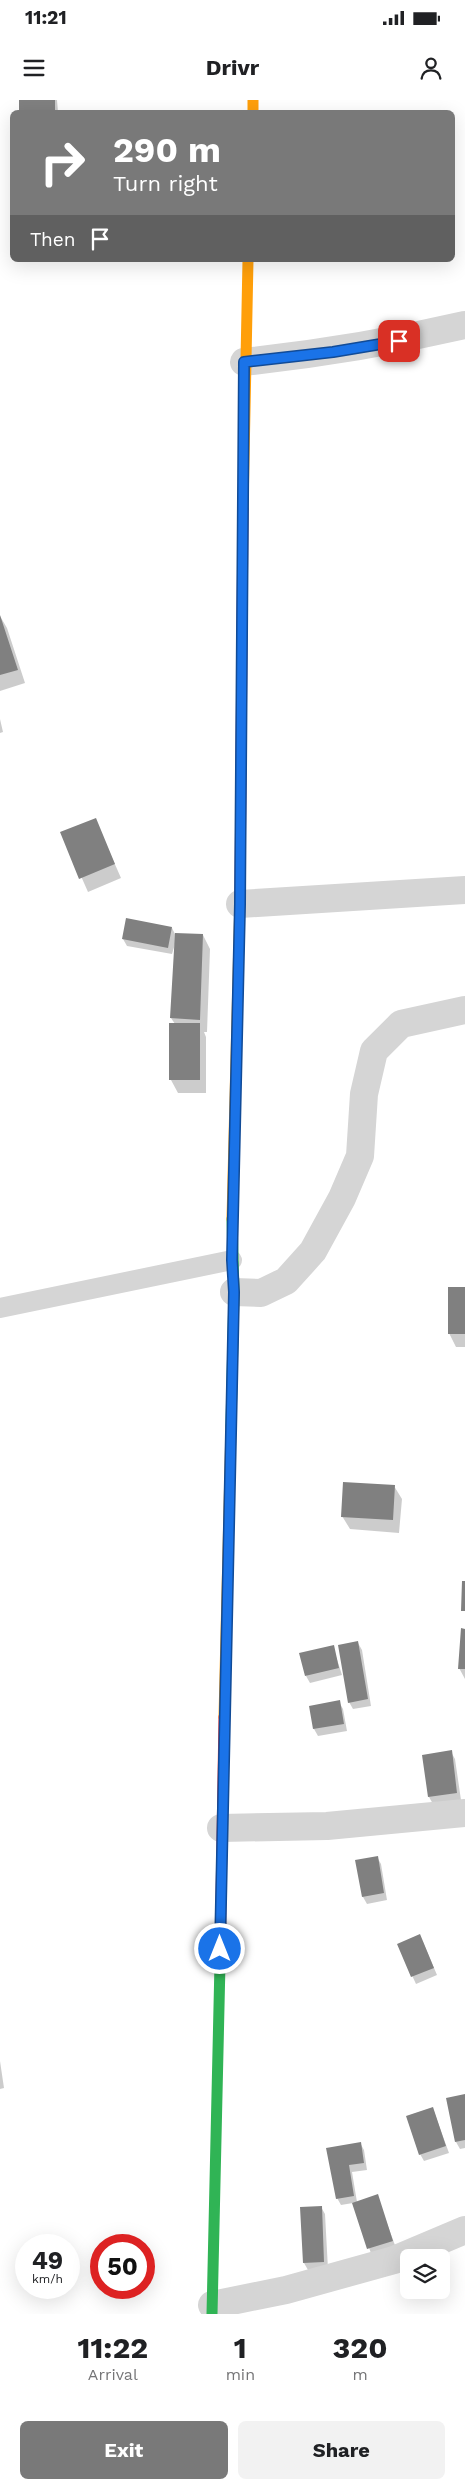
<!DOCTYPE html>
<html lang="en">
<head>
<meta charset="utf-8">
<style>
  body { margin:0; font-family:"Work Sans",sans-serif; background:#f2f2f2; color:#202124; height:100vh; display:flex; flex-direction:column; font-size:19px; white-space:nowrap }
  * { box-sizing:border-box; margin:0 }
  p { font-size:16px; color:#757577 }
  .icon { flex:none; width:28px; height:28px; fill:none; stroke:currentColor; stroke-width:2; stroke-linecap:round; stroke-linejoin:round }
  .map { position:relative; height:2214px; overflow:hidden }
  .side { display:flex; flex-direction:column; background:#fff; flex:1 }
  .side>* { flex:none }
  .hud { position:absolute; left:10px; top:10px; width:445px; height:152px; border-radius:8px; box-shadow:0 5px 20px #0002; background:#797979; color:#fff; overflow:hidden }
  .buttons { position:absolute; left:400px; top:2149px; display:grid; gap:10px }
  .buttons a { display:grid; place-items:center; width:50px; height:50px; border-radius:8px; background:#fff; box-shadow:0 5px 20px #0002; font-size:25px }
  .speed { position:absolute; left:15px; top:2134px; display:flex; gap:10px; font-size:25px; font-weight:700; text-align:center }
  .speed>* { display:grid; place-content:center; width:65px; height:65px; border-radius:50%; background:#fff; box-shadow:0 5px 20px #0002; line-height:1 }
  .speed small { font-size:12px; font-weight:400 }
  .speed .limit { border:8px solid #d22; background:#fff; color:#111 }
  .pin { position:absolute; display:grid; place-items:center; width:42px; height:42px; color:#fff; margin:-21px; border-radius:10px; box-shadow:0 2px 8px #0006 }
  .me { position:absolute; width:55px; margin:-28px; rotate:0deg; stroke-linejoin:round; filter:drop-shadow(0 0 4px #0008) }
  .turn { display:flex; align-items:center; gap:18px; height:105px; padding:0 20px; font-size:22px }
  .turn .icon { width:65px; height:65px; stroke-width:2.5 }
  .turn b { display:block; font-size:35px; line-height:42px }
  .then { display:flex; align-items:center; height:48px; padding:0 20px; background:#0003; gap:10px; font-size:19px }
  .eta { display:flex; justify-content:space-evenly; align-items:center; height:85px; text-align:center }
  .eta b { font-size:30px; font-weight:700; line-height:35px }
  .button { display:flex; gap:10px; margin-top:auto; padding:10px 20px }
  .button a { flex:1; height:58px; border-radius:8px; background:#797979; color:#fff; font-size:20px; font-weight:700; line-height:58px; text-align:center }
  .button a+a { background:#f2f2f2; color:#202124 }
  .status { display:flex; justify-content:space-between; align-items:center; height:35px; padding:0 25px; background:#fff; direction:ltr }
  .status svg { height:14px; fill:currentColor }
  header { display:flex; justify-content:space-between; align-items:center; height:65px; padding:0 20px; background:#fff; font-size:22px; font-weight:700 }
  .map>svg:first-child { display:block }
  .shadow { fill:#0003 }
  .building { fill:#808080 }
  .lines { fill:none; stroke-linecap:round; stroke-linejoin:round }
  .lane { stroke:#d5d5d5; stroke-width:20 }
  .street { stroke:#d5d5d5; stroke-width:28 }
  .fast { stroke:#30b455; stroke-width:11 }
  .slow { stroke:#ff9f0a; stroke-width:11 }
  .jam { stroke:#e5322d; stroke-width:11 }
  .route-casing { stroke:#114b97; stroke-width:12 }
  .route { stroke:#1a73e8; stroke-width:9 }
</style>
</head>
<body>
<div class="status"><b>11:21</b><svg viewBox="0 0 49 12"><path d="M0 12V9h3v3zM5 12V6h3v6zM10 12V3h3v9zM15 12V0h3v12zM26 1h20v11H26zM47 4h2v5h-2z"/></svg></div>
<header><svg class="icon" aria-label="menu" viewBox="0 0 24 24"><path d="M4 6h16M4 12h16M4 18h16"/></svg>Drivr<svg class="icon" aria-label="person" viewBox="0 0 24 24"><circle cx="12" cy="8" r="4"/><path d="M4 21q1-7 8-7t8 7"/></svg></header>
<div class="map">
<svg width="465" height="2214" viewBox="0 0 465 2214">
  <rect width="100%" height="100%" fill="#fff"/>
  <path class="shadow" d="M20 0H57L58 12H20Z
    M0 516 7 528 25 583 0 591Z
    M0 619 3 632 0 633Z
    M95 719 121 778 88 792 62 733Z
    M172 828 175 834 203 835 210 849 207 932H204L206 937V993H178L171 980 175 924 171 918 175 844 172 854 127 846 123 839Z
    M465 1188V1247H456L449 1233Z
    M394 1386 402 1399 399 1433 350 1429 342 1416Z
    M465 1530V1579L459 1568Z
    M358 1543 362 1550 371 1606 353 1609 349 1602Z
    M333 1547 342 1575 310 1583 306 1576Z
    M339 1602 343 1609 347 1631 318 1636 314 1629 311 1607Z
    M451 1652 455 1659 461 1700 433 1704 429 1697 423 1656Z
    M377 1757 381 1764 387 1800 367 1804 363 1797 356 1761Z
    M423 1842 437 1875 416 1884 398 1845Z
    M0 1961 4 1988 0 1989Z
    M465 1995V2048L460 2049 456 2042Z
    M433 2009 449 2053 424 2061 420 2054Z
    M360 2043 364 2050 367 2070 352 2072 357 2102 377 2096 396 2148 372 2156 353 2103 341 2105 337 2098 327 2049Z
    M321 2107 325 2114 328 2169 308 2170 304 2163Z"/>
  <path class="building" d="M19 0H55V12H19Z
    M0 515 18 570 0 575Z
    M96 718 115 764 79 779 60 732Z
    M126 818 172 827 168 848 122 839Z
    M175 833 203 834 200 920 170 918Z
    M169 923H200V980H169Z
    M448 1187H465V1234H448Z
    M343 1382 395 1385 393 1420 341 1417Z
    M462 1481H465V1511H461Z
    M461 1528 465 1529V1569H458Z
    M358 1541 368 1599 348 1603 338 1545Z
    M334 1545 339 1568 305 1576 299 1553Z
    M340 1600 344 1624 313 1629 309 1606Z
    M452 1650 457 1693 428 1697 422 1655Z
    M378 1756 384 1793 362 1797 355 1760Z
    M420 1834 434 1868 411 1877 397 1844Z
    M465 1994V2040L455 2042 446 1998Z
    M433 2007 446 2046 419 2055 406 2016Z
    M361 2042 364 2063 349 2065 354 2096 336 2099 326 2048Z
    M378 2094 393 2141 367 2149 352 2103Z
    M322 2106 324 2162 303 2163 300 2107Z"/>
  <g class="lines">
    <path class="lane" d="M0 1208 232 1160"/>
    <path class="street" d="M244 262C319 254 392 242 465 225
      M240 804 465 790
      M234 1192 261 1193 286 1181 313 1151 342 1098 360 1056 364 994 374 951 401 924 465 910
      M221 1728 327 1726 465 1713
      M212 2205 286 2190 394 2160 465 2130"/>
    <path class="fast" d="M231 1326 234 1192 232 1119
      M212 2214 220 1863"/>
    <path class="slow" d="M253 0V12
      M243 409 248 160
      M232 1119 240 797
      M224 1617 231 1326"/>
    <path class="jam" d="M240 797 243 409
      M220 1863 224 1617"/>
  </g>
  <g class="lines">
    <g class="route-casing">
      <path id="route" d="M220 1849 234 1192 232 1160 240 804 244 262 333 252 399 241"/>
    </g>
    <use href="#route" class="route"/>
  </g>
</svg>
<div class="buttons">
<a><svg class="icon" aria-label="layers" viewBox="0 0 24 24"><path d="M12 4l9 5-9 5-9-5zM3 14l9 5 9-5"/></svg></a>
</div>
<div class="speed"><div>49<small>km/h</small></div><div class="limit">50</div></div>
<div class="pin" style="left:399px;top:241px;background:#d93025"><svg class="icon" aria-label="arrive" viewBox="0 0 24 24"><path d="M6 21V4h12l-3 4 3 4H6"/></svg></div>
<svg class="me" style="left:220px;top:1849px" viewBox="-20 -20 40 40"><circle r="17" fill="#1a73e8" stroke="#fff" stroke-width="3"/><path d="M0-11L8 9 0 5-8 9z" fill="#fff"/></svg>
<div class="hud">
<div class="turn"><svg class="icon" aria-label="right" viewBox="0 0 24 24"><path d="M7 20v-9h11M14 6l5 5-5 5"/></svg><div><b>290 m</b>Turn right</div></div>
<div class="then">Then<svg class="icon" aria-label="arrive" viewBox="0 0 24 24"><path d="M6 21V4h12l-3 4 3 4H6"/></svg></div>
</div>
</div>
<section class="side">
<div class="eta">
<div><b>11:22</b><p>Arrival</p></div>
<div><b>1</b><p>min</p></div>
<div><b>320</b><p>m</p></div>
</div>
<div class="button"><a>Exit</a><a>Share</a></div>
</section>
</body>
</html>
